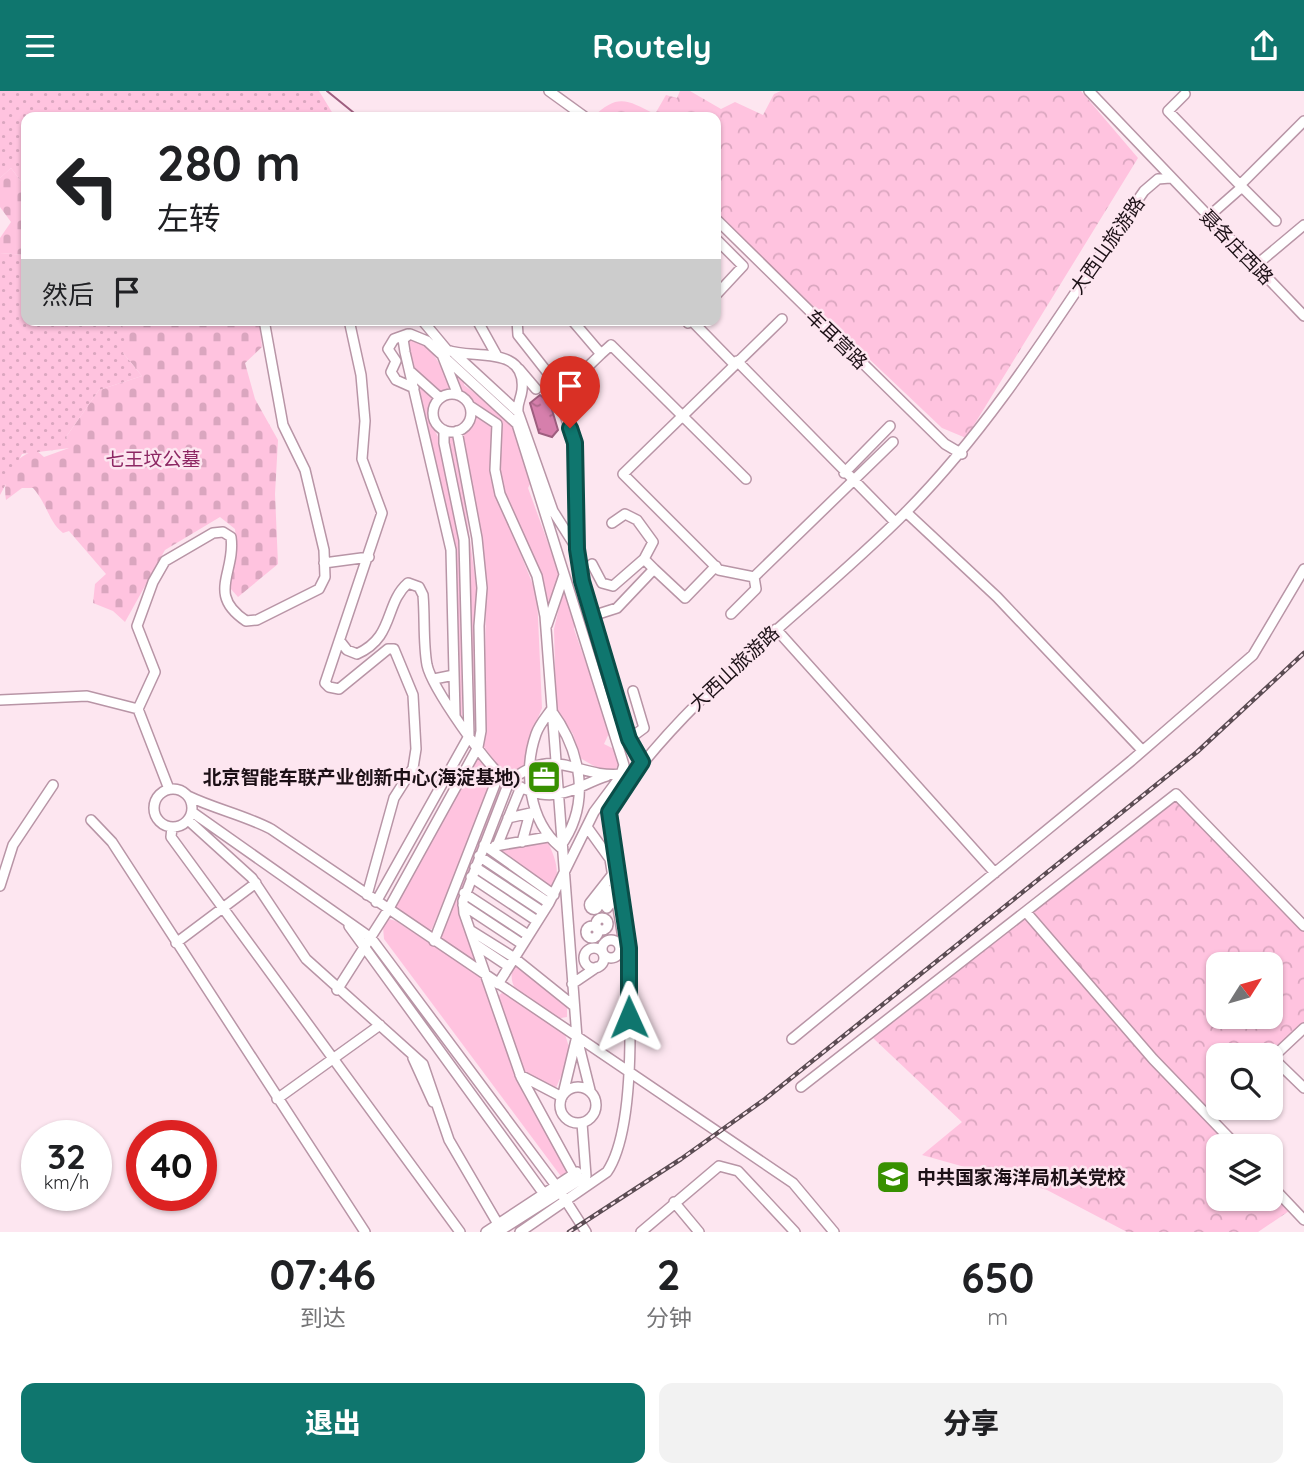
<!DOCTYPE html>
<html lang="zh">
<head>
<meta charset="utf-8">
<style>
  body { margin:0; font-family:Quicksand,"Noto Sans SC",sans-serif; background:#f2f2f2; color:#202124; height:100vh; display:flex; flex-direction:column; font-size:26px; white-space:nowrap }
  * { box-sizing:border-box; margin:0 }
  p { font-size:23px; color:#757577 }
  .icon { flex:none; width:38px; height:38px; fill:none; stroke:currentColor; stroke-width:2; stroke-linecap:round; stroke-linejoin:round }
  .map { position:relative; height:1141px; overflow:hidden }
  .details { display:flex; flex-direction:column; background:#fff; flex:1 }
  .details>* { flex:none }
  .banner { position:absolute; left:21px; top:21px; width:700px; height:214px; border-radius:14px; box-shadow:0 2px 5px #0004; background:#fff; color:#202124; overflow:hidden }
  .needle { width:46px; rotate:53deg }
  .fabs { position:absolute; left:1206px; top:861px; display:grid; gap:14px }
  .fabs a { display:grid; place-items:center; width:77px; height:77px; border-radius:14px; background:#fff; box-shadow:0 2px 5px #0004; font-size:35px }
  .speed { position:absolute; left:21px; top:1029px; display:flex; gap:14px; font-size:35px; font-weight:700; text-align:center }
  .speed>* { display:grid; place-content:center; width:91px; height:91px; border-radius:50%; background:#fff; box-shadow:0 2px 5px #0004; line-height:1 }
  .speed small { font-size:18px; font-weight:400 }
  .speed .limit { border:10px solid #d22; background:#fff; color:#111 }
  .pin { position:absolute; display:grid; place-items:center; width:60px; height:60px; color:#fff; margin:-72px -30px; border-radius:50% 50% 50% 0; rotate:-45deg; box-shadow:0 0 7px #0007 }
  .pin .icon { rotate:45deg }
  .me { position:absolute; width:77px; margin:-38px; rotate:359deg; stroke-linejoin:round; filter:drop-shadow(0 0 5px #0008) }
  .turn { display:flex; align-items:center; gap:24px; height:147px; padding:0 21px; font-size:32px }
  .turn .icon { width:91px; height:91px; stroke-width:2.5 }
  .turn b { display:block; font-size:49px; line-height:60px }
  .then { display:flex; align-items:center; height:66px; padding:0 21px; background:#0003; gap:14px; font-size:26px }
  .eta { display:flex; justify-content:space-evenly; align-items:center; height:119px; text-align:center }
  .eta b { font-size:42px; font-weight:800; line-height:49px }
  .button { display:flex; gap:14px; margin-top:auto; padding:14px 21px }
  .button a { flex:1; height:80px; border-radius:14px; background:#0f766e; color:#fff; font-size:28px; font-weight:800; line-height:80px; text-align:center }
  .button a+a { background:#f2f2f2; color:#202124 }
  header { display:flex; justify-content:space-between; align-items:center; height:91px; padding:0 21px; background:#0f766e; color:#fff; font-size:32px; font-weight:800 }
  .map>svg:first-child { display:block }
  .grass { fill:#ffc3df }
  .forest { fill:url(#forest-crowns); fill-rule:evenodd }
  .cemetery { fill:url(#cemetery-stones) }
  .park { fill:url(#park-dots) }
  .water { fill:url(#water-ripples); stroke:#9e5e7f; stroke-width:2 }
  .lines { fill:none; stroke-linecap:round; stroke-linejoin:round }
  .stream { stroke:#9e5e7f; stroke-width:2 }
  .minor-casing { stroke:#b895a6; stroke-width:12 }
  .minor { stroke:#fff; stroke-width:9 }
  .rail-casing { stroke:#5b4c53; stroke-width:4.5 }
  .rail { stroke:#fde6f0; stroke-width:2; stroke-dasharray:5; stroke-linecap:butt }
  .route-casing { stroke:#0a4d48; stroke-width:18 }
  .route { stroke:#0f766e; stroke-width:12 }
  .labels { text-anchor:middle; stroke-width:5; stroke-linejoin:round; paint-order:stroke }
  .street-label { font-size:19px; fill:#1c1016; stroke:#fde6f0 }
  .park-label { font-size:19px; fill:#8d2763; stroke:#fde6f0 }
  .poi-label { font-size:19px; font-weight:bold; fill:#1c1016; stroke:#fde6f0; text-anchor:end }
</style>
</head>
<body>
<header><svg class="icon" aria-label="menu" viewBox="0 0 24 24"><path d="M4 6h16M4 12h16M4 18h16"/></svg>Routely<svg class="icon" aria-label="share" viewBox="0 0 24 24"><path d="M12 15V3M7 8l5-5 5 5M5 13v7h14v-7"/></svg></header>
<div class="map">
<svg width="1304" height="1141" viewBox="0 0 1304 1141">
  <defs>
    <pattern id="forest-crowns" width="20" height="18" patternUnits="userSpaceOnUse" patternTransform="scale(1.75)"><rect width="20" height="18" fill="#ffc3df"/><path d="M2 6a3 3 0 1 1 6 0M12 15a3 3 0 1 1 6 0" fill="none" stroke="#daa6bf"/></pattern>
    <pattern id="cemetery-stones" width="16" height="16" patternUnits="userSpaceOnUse" patternTransform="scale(1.75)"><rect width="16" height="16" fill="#ffc3df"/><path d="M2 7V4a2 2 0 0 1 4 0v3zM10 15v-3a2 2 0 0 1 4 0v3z" fill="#daa6bf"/></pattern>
    <pattern id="park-dots" width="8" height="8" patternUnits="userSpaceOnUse" patternTransform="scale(1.75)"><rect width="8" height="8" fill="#ffc3df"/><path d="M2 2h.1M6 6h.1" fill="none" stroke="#daa6bf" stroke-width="1.8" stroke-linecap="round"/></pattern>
    <pattern id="water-ripples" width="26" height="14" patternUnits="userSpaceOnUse" patternTransform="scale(1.75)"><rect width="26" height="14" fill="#d67fac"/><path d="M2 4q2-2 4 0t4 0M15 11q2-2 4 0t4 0" fill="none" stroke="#ad678b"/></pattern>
  </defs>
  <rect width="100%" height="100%" fill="#fde6f0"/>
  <path class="grass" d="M409 247C434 253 442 278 452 299L441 304 412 276 406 252Z
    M454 281 464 289V294L509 328 516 339 531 391 528 397 559 482 548 520 501 398 497 381 502 336 499 330 464 305Z
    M418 291 432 308 429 327 438 346 461 462 462 628 457 607 454 488 432 369 434 364 428 337 424 335 415 292Z
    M476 323 493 336 490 386 537 504 542 617 531 644 528 671 515 681 509 682 501 678 484 656 486 497 463 350 464 343 473 336Z
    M449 346 456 347 478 508 475 630 472 628 469 506 447 355Z
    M564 495 575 532 574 538 610 640 604 653 616 659 619 673 614 680 601 679 580 667 573 643 556 619 554 538Z
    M479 662 495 684 432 838 428 840 396 818V812Z
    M505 694 459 811V822L477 869 475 873 442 850V839L497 696Z
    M547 750C555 765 562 784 552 799L493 758Z
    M389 828 396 830 485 889 524 1004 568 1078 563 1088 384 848 383 836Z
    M515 871 567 914V926L555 928C533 912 501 902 515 871Z
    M503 901 565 943 571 963 555 999 524 982 497 906Z"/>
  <path class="forest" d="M680 0H690L721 18 735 11 763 24 774 3 781 0H1081L1138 67 966 347 942 337 716 123V26H593C618 2 627 9 655 23L666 4 677 7Z
    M1184 703 1304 833V934L1270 964H1218V1015L1210 1023 1237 1055H1218V1108H1270L1271 1093 1292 1118 1258 1141H1127L1047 1099 922 1064 962 1031 873 947ZM1218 873H1270V926H1218Z"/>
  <path class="cemetery" d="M11 77 26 97V164L0 162V147L11 131 0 116V87Z
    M109 229H259L262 256 245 272 255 308 278 349 275 403 278 473 238 506 230 497 237 459 235 438 220 426 165 459 125 531 113 520 93 512 95 493 106 483 69 440 63 442C48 430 48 414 33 397H22L6 409C2 386 13 366 36 359L44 366 69 357 66 346 99 299 142 285 123 262 121 235Z"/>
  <path class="park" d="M0 0H319L335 26H26V97L11 77 0 87Z
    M0 162 26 164V229H109L121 235 126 253 123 262 142 285 99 299 66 346 70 357 22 363 0 404Z"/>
  <path class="water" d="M540 304 550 312 558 339 552 346 539 342 530 312Z"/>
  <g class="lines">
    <path class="stream" d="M327 0 359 26"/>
    <g class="minor-casing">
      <path id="minor" d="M549 0 585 26
        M1089 0 1304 225
        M1185 3 1168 20 1240 94
        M1208 126 1242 96
        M716 128 945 353 962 363
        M1276 130 1240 94 1304 30
        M716 148 743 175 716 204
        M1255 175 1304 134
        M782 228 623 383 719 479 754 486 893 351
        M349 229 361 284 365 330 362 368 382 422 325 592 329 596 339 598 388 558H394L413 604 416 658 413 677 394 707 367 804
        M422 229 447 259C471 269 527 253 522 299 521 308 517 312 518 321L553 420 577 458
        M477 229 497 265
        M517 229 518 244 551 286 575 352 577 458 582 490 629 648 642 671
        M686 229 688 232 691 229 734 273
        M408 243 394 248 388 258 396 270 391 281 396 289 414 297
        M455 263 518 321
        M601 263 611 254 746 388
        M443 266 458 304
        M737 270 895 431
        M519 278 536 298
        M411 281 440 307
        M572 291 601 263 572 229
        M433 322a19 19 0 1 1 38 0a19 19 0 1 1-38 0Z
        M470 315 497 333 495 379 500 403 537 485 545 525 577 947 590 999
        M844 382 890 335
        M906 421 997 506 1141 658
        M612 432 625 423 637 429 653 451 644 468 654 478
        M324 472 369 466
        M592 473 602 492 613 495 644 468
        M731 523 756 498 754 486
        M592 525 617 517 654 478 685 507 716 475
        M547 534 564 484
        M776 538 995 782
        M340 550 347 559 357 563C395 546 384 513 408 492L419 496 423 504C425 527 423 552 427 574 432 597 487 675 506 689 515 695 531 701 541 703 567 707 584 692 607 685
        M434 588 454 584
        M0 609 87 605 138 618 155 581 137 535 153 491 165 470 213 442 223 441 231 446C236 482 206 503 246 530L257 529 319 498 325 486 324 459 305 379 283 334 264 229
        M138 618 169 698
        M551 619C581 660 592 712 560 756 529 730 523 680 536 643 539 634 546 626 551 619Z
        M455 624 451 459 405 261 403 248 410 243 427 250 517 333 624 674 620 686 594 721 549 812 498 893
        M629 648 644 637 633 600
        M154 717a19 19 0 1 1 38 0a19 19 0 1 1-38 0Z
        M188 705C215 718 244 724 271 738L793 1092 834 1141
        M192 721 371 847 557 1096 586 1141
        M508 727 535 721
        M91 729 112 751 365 1141
        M188 729 252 787 306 868 423 973 449 1049 498 1133
        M172 736 171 746 460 1141
        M587 736 610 768 624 853 620 861
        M522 751 530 722
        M484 754 554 804
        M495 755 548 746
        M497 755 521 696
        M479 765 549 812
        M475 776 543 821
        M471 786 537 830
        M0 795 13 754 53 694
        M464 802 528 844
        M606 808 603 812 607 817 611 812 609 808C606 807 604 807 602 804L606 798 611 802 606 808
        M589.5 814a4.5 4.5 0 1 1 9 0a4.5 4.5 0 1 1-9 0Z
        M376 811 469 645 464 449 444 352V339
        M590 812 612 784
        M463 814 522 853
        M1026 821 1153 968 1237 1055
        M596 833a6 6 0 1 1 12 0a6 6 0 1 1-12 0Z
        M586 841a6 6 0 1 1 12 0a6 6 0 1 1-12 0Z
        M349 835 544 1103
        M470 839 513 866 574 915
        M602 858a9 9 0 1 1 18 0a9 9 0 1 1-18 0Z
        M434 850 499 683
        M176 852 256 792
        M475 853 508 875
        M584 867a10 10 0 1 1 20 0a10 10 0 1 1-20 0Z
        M572 893 597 876
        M337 899 388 819 478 656 481 640 479 535 482 497 477 447 457 340
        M792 948 1131 670 1253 564 1304 478
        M413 967 433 1011
        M1273 967 1304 997
        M1270 969 1304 937
        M520 984 562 1006
        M560 1014a18 18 0 1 1 36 0a18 18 0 1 1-36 0Z
        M801 996 1176 703 1304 835
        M563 1003 576 949
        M277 1008 380 934
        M1212 1026 1221 1017
        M574 1083 521 986 464 822 463 810 509 691C555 652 577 688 622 683
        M1270 1093 1304 1129
        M674 1111 699 1141
        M486 1141 577 1081
        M498 1141 586 1085 582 1032
        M520 1141 607 1081C643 1028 628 850 620 784 618 762 604 736 611 715 690 598 809 519 907 420 1000 326 1068 209 1144 100L1158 88 1170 87
        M641 1141 719 1075 738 1080 795 1141"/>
    </g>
    <use href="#minor" class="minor"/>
    <g class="rail-casing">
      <path id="rail" d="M569 1141 681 1068 765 1008 1197 661 1304 562"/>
    </g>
    <use href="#rail" class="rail"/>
  </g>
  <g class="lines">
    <g class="route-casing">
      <path id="route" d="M570 337 575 352 577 458 582 490 629 648 642 671 609 721 629 857V926"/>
    </g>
    <use href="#route" class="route"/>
  </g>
  <defs>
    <g id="office-square" transform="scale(1.75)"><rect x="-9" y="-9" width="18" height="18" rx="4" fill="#379000" stroke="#fde6f0"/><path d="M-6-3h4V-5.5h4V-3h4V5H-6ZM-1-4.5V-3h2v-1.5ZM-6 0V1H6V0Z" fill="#fff"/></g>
    <g id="university-square" transform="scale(1.75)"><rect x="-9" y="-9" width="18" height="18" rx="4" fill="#379000" stroke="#fde6f0"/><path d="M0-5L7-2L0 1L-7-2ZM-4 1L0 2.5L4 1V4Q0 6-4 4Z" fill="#fff"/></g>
  </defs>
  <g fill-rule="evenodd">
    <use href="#office-square" x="544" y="686"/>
    <use href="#university-square" x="893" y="1086"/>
  </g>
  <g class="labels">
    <g class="street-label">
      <text transform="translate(1107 154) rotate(-55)" y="7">大西山旅游路</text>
      <text transform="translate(1237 156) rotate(46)" y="7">聂各庄西路</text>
      <text transform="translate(837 248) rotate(44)" y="7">车耳营路</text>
      <text transform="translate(734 577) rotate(-43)" y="7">大西山旅游路</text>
    </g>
    <g class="park-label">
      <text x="153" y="375">七王坟公墓</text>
    </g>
    <g class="poi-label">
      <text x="520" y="693">北京智能车联产业创新中心(海淀基地)</text>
      <text x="917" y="1093" text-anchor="start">中共国家海洋局机关党校</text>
    </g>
  </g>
</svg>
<div class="fabs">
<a><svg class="needle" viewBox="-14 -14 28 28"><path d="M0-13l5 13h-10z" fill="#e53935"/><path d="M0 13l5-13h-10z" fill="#757577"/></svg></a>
<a><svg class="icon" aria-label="search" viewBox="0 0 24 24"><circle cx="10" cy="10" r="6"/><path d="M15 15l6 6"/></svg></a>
<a><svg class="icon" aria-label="layers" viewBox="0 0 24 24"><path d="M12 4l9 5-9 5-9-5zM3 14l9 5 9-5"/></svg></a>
</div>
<div class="speed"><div>32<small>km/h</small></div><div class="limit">40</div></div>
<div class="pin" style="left:570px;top:337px;background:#d93025"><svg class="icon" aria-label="arrive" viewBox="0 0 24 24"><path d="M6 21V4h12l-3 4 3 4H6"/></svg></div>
<svg class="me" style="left:629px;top:926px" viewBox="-20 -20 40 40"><path d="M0-17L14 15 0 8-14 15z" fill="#0f766e" stroke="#fff" stroke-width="4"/></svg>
<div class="banner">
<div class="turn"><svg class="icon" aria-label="left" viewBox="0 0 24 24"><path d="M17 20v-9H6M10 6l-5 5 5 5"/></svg><div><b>280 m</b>左转</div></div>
<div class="then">然后<svg class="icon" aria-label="arrive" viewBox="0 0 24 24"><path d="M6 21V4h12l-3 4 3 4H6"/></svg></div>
</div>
</div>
<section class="details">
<div class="eta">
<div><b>07:46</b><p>到达</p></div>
<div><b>2</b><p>分钟</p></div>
<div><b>650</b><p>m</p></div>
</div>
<div class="button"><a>退出</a><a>分享</a></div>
</section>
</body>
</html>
